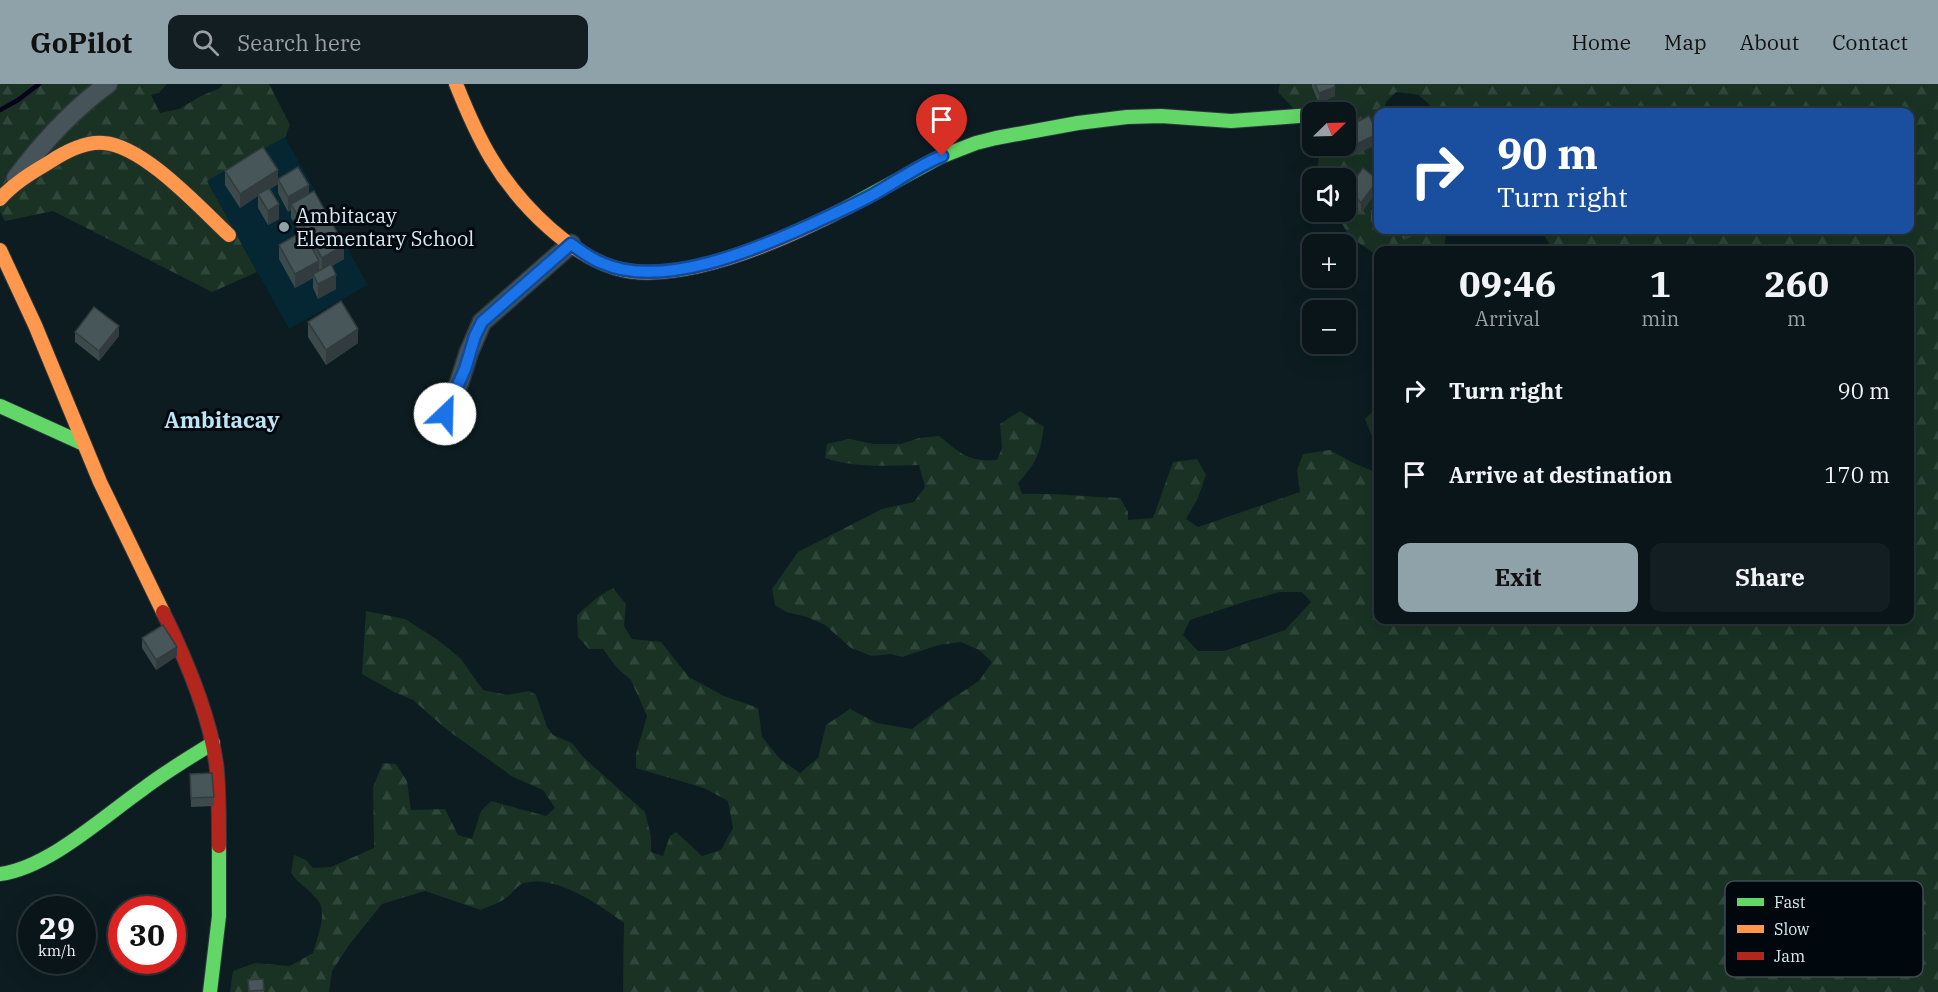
<!DOCTYPE html>
<html lang="en">
<head>
<meta charset="utf-8">
<style>
  body { margin:0; font-family:"IBM Plex Serif",serif; background:#121e22; color:#f1f3f6; height:100vh; display:flex; flex-direction:column; font-size:22px; white-space:nowrap }
  * { box-sizing:border-box; margin:0 }
  p { font-size:20px; color:#999fa2 }
  .icon { flex:none; width:33px; height:33px; fill:none; stroke:currentColor; stroke-width:2; stroke-linecap:round; stroke-linejoin:round }
  .map { position:relative; flex:1; overflow:hidden }
  .panel { position:absolute; left:1374px; top:162px; width:540px; height:378px; display:flex; flex-direction:column; background:#091519; border-radius:12px; box-shadow:0 6px 24px #0002,0 0 0 2px #293438 }
  .panel>* { flex:none }
  .banner { position:absolute; left:1374px; top:24px; width:540px; height:126px; border-radius:12px; box-shadow:0 6px 24px #0002,0 0 0 2px #293438; background:#1a4fa0; color:#fff; overflow:hidden }
  .needle { width:39px; rotate:67deg }
  .controls { position:absolute; left:1302px; top:18px; display:grid; gap:12px }
  .controls a { display:grid; place-items:center; width:54px; height:54px; border-radius:12px; background:#091519; box-shadow:0 6px 24px #0002,0 0 0 2px #293438; font-size:30px }
  .speed { position:absolute; left:18px; top:812px; display:flex; gap:12px; font-size:30px; font-weight:700; text-align:center }
  .speed>* { display:grid; place-content:center; width:78px; height:78px; border-radius:50%; background:#091519; box-shadow:0 6px 24px #0002,0 0 0 2px #293438; line-height:1 }
  .speed small { font-size:15px; font-weight:400 }
  .speed .limit { border:9px solid #d22; background:#fff; color:#111 }
  .pin { position:absolute; display:grid; place-items:center; width:51px; height:51px; color:#fff; margin:-62px -26px; border-radius:50% 50% 50% 0; rotate:-45deg; box-shadow:0 0 6px #0007 }
  .pin .icon { rotate:45deg }
  .me { position:absolute; width:66px; margin:-33px; rotate:24deg; stroke-linejoin:round; filter:drop-shadow(0 0 4px #0008) }
  .turn { display:flex; align-items:center; gap:21px; height:126px; padding:0 24px; font-size:27px }
  .turn .icon { width:78px; height:78px; stroke-width:2.5 }
  .turn b { display:block; font-size:42px; line-height:51px }
  .eta { display:flex; justify-content:space-evenly; align-items:center; height:102px; text-align:center }
  .eta b { font-size:36px; font-weight:800; line-height:42px }
  .primary-button { display:flex; gap:12px; margin-top:auto; padding:12px 24px }
  .primary-button a { flex:1; height:69px; border-radius:12px; background:#8fa1a9; color:#111; font-size:24px; font-weight:800; line-height:69px; text-align:center }
  .primary-button a+a { background:#121e22; color:#f1f3f6 }
  ul { padding:0; list-style:none }
  li { display:flex; align-items:center; gap:18px; height:84px; padding:0 24px }
  li div { flex:1 }
  li b { display:block; font-size:22px }
  li em { font-style:normal }
  header { display:flex; align-items:center; gap:36px; box-sizing:border-box; height:84px; padding:0 30px; background:#8fa1a9; color:#111 }
  header strong { font-size:28px }
  nav { display:flex; gap:33px; margin-inline-start:auto; font-size:21px }
  .search { width:420px; height:54px; background:#121e22; display:flex; align-items:center; gap:15px; box-sizing:border-box; padding:0 21px; border-radius:12px; color:#999fa2; font-size:22px }
  .map>svg:first-child { display:block }
  .built { fill:#042733 }
  .forest { fill:url(#forest-firs); fill-rule:evenodd }
  .lines { fill:none; stroke-linecap:round; stroke-linejoin:round }
  .stream { stroke:#08031a; stroke-width:4.5 }
  .street-casing { stroke:#2d383c; stroke-width:21 }
  .fast-casing { stroke:#2d383c; stroke-width:16 }
  .slow-casing { stroke:#2d383c; stroke-width:16 }
  .jam-casing { stroke:#2d383c; stroke-width:16 }
  .street { stroke:#465459; stroke-width:18 }
  .fast { stroke:#63d668; stroke-width:14 }
  .slow { stroke:#ff974d; stroke-width:14 }
  .jam { stroke:#b3261e; stroke-width:14 }
  .wall { fill:#3d4a4c }
  .shaded-wall { fill:#323c3e }
  .building { fill:#475658; stroke:#323c3e; stroke-width:1.5 }
  .route-casing { stroke:#114b97; stroke-width:15 }
  .route { stroke:#1a73e8; stroke-width:10 }
  .poi-dot { fill:#8fa1a9; stroke:#00080e; stroke-width:2 }
  .labels { text-anchor:middle; stroke-width:6; stroke-linejoin:round; paint-order:stroke }
  .poi-label { font-size:20px; fill:#d5e9f2; stroke:#00080e; text-anchor:start }
  .quarter-label { font-size:22px; font-weight:bold; fill:#bbe4f5; stroke:#00080e }
  .key { fill:#00080e; stroke:#404c52; stroke-width:1.5 }
  .key-label { font-size:16px; fill:#d5e9f2 }
</style>
</head>
<body>
<header>
<strong>GoPilot</strong>
<div class="search"><svg class="icon" aria-label="search" viewBox="0 0 24 24"><circle cx="10" cy="10" r="6"/><path d="M15 15l6 6"/></svg>Search here</div>
<nav><a>Home</a><a>Map</a><a>About</a><a>Contact</a></nav>
</header>
<div class="map">
<svg width="1938" height="908" viewBox="0 0 1938 908">
  <defs>
    <pattern id="forest-firs" width="22" height="20" patternUnits="userSpaceOnUse" patternTransform="scale(1.5)"><rect width="22" height="20" fill="#193224"/><path d="M5 1l3.5 6h-7zM16 11l3.5 6h-7z" fill="#2f463a"/></pattern>
  </defs>
  <rect width="100%" height="100%" fill="#0c1c21"/>
  <path class="built" d="M285 53 368 201 289 245 207 97Z"/>
  <path class="forest" d="M0 0H167L159 9 151 11 160 29 179 25 201 12 220 4 223 0H269L290 41 285 53 207 97 257 188 212 208 53 127 5 137 0 128Z
    M1280 0H1938V908H623L624 839C600 821 556 790 524 799 517 801 512 810 506 814 499 819 489 822 481 826L425 807 382 820 349 861 332 887 329 908H230L233 887 255 879 290 882 313 869C317 853 330 826 315 813 307 804 298 799 291 789L294 771 306 776 313 784 331 783 374 764 373 703 383 679 396 680 407 697 411 726 445 725 458 751 472 755 481 727 491 717 546 732 555 724 543 706 513 693 446 645 413 616 394 608 362 590 366 527 405 535 438 556 461 575 483 606 507 611 529 607 536 611 547 643 553 651 572 659 584 674 645 728 651 752V768L663 772 670 752 676 748 702 772 721 766 733 744 728 717 704 704 636 684V670L647 632 631 596 616 583 603 565H589L578 553 577 531 599 512 613 504 626 520 624 542 632 555 661 558 689 593 724 612 758 624 762 653 780 675 800 689 818 674 826 641 850 625 877 639 912 645 950 616 979 597 992 578 979 566 961 558 939 561 902 573 891 570 872 572 851 564 825 541 807 533 786 528 775 521 772 505 798 468 882 425 914 418 925 403 919 381C887 382 855 384 825 374L827 360 849 355 874 360H901L919 354 939 352C960 369 968 378 997 376L1002 364 1000 340 1020 327 1044 343C1040 370 1037 378 1018 399L1022 410C1054 409 1087 413 1120 414L1128 428V436L1153 434 1173 378 1197 375 1206 391 1197 416 1186 435 1198 443 1300 408 1297 386 1303 370 1330 366 1353 379 1378 389V536H1910V166H1553L1541 146H1910V28H1437L1419 11 1396 8 1386 18 1383 28H1378V146H1443L1446 151 1444 166H1378V172L1350 153 1335 128H1346V94H1317L1315 92 1321 65 1319 62H1346V28H1312V49L1310 42 1278 8ZM1280 508H1302L1311 518 1285 546 1224 567H1198L1183 551 1190 536 1250 516Z
    M1378 322V359L1372 352 1365 335Z"/>
  <g class="lines">
    <path class="stream" d="M0 26 18 16 39 0"/>
    <g class="street-casing">
      <path id="street" d="M16 94C43 58 72 26 108 0
        M445 330 459 299 469 268 482 238 571 160"/>
    </g>
    <g class="fast-casing">
      <path id="fast" d="M848 123 940 73 976 59 996 54 1078 39 1127 33 1161 32 1231 37 1312 31
        M0 322 84 360
        M0 790C48 784 103 733 143 705 165 688 189 674 213 659
        M210 908 219 832V762"/>
    </g>
    <g class="slow-casing">
      <path id="slow" d="M456 0C466 25 477 51 491 74 518 119 574 178 628 187 695 197 790 153 848 123
        M0 115C13 100 31 89 48 79 63 69 85 57 104 59 144 62 200 124 229 151
        M0 166 35 241 100 398 163 528"/>
    </g>
    <g class="jam-casing">
      <path id="jam" d="M163 528C186 575 212 635 217 687 219 712 219 737 219 762"/>
    </g>
    <use href="#street" class="street"/>
    <use href="#fast" class="fast"/>
    <use href="#slow" class="slow"/>
    <use href="#jam" class="jam"/>
  </g>
  <path class="wall" d="M1312 0H1334L1335 12 1319 19 1312 3Z
    M1346 43 1378 60 1350 73 1345 62Z
    M225 87 278 95 309 110 344 175 332 182 336 205 318 215 313 204V194L295 204 279 175V161L300 149 291 134V126L288 128 278 109V100L270 105 279 135 268 141 258 124V112L240 124 225 101Z
    M1378 96V106L1361 129 1348 113V104Z
    M1378 123 1377 149 1371 137V127Z
    M1398 146H1420V148L1404 156Z
    M308 238 358 259 326 281 308 253Z
    M75 248 119 252 99 277 75 258Z
    M142 554 177 572 156 586 142 564Z
    M190 690 214 713V722L191 723Z
    M263 895 264 908H249L248 896Z"/>
  <path class="shaded-wall" d="M1335 3V12L1319 19V9Z
    M1378 50V60L1350 73V63Z
    M278 86V100L259 112 258 110V112L240 124V110Z
    M1378 96V106L1361 129V119Z
    M309 101V115L291 120V126L288 128V113Z
    M279 120V135L268 141V127Z
    M1377 139H1378V146H1383L1377 149Z
    M1407 146H1420V148L1404 156V147Z
    M344 161V175L322 188V174Z
    M319 177V191L313 190V194L295 204V190Z
    M336 191V205L318 215V200Z
    M119 242V252L99 277V267Z
    M358 245V259L326 281V266Z
    M177 563V572L156 586V576Z"/>
  <path class="building" d="M1315 0H1334L1335 3 1319 9Z
    M1369 32 1378 50 1350 63 1346 53V43Z
    M263 63 278 86 240 110 225 87Z
    M298 83 309 101 288 113 278 95Z
    M1363 84 1378 96 1361 119 1348 104Z
    M269 104 279 120 268 127 258 110Z
    M314 107 344 161 322 174 291 120Z
    M1378 123V139H1377L1371 127Z
    M303 147 319 177 295 190 279 161Z
    M331 180 336 191 318 200 313 190Z
    M341 217 358 245 326 266 308 238Z
    M94 223 119 242 99 267 75 248Z
    M163 541 177 563 156 576 142 554Z
    M212 689 214 713 191 714 190 690Z
    M263 895 264 906 249 907 248 896Z"/>
  <g class="lines">
    <g class="route-casing">
      <path id="route" d="M445 330 465 285 475 252 482 238 571 160C581 167 591 175 602 179 662 206 757 165 812 140 833 130 854 121 874 110 897 97 918 82 942 72"/>
    </g>
    <use href="#route" class="route"/>
  </g>
  <circle class="poi-dot" cx="284" cy="143" r="6"/>
  <g class="labels">
    <g class="poi-label">
      <text x="296" y="139">Ambitacay<tspan x="296" dy="23">Elementary School</tspan></text>
    </g>
    <g class="quarter-label">
      <text x="222" y="344">Ambitacay</text>
    </g>
  </g>
  <rect x="1725" y="797" width="198" height="96" rx="9" class="key"/>
  <rect x="1737" y="814" width="27" height="8" fill="#63d668"/>
  <rect x="1737" y="841" width="27" height="8" fill="#ff974d"/>
  <rect x="1737" y="868" width="27" height="8" fill="#b3261e"/>
  <g class="key-label">
    <text x="1774" y="824">Fast</text>
    <text x="1774" y="851">Slow</text>
    <text x="1774" y="878">Jam</text>
  </g>
</svg>
<div class="controls">
<a><svg class="needle" viewBox="-14 -14 28 28"><path d="M0-13l5 13h-10z" fill="#e53935"/><path d="M0 13l5-13h-10z" fill="#999fa2"/></svg></a>
<a><svg class="icon" aria-label="sound" viewBox="0 0 24 24"><path d="M4 9h4l5-4v14l-5-4H4zM17 9q2 3 0 6"/></svg></a>
<a>+</a>
<a>−</a>
</div>
<div class="speed"><div>29<small>km/h</small></div><div class="limit">30</div></div>
<div class="pin" style="left:942px;top:72px;background:#d93025"><svg class="icon" aria-label="arrive" viewBox="0 0 24 24"><path d="M6 21V4h12l-3 4 3 4H6"/></svg></div>
<svg class="me" style="left:445px;top:330px" viewBox="-20 -20 40 40"><circle r="19" fill="#fff"/><path d="M0-13L10 11 0 6-10 11z" fill="#1a73e8"/></svg>
<div class="banner">
<div class="turn"><svg class="icon" aria-label="right" viewBox="0 0 24 24"><path d="M7 20v-9h11M14 6l5 5-5 5"/></svg><div><b>90 m</b>Turn right</div></div>
</div>
<section class="panel">
<div class="eta">
<div><b>09:46</b><p>Arrival</p></div>
<div><b>1</b><p>min</p></div>
<div><b>260</b><p>m</p></div>
</div>
<ul>
<li><svg class="icon" aria-label="right" viewBox="0 0 24 24"><path d="M7 20v-9h11M14 6l5 5-5 5"/></svg><div><b>Turn right</b></div><em>90 m</em></li>
<li><svg class="icon" aria-label="arrive" viewBox="0 0 24 24"><path d="M6 21V4h12l-3 4 3 4H6"/></svg><div><b>Arrive at destination</b></div><em>170 m</em></li>
</ul>
<div class="primary-button"><a>Exit</a><a>Share</a></div>
</section>
</div>
</body>
</html>
